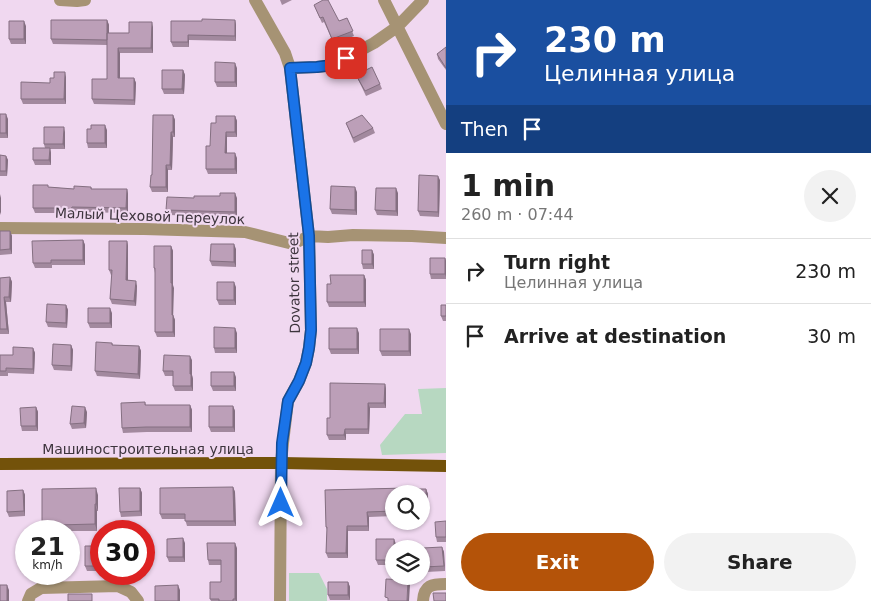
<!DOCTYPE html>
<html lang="en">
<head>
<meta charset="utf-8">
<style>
  body { margin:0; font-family:"DejaVu Sans",sans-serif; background:#f2f2f2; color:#222; height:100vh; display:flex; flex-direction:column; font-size:19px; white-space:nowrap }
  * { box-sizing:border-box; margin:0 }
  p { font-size:16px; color:#767676 }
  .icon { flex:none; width:28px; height:28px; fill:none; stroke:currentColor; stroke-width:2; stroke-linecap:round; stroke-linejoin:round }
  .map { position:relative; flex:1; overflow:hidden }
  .panel { display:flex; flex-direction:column; background:#fff; width:425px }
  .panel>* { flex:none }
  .banner { background:#1a4fa0; color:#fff; overflow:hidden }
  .tools { position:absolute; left:385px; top:485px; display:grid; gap:10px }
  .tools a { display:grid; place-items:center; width:45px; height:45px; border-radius:50%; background:#fff; box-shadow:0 1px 4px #0004; font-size:25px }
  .speed { position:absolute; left:15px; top:520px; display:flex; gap:10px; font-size:25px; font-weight:700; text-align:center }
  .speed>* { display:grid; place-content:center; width:65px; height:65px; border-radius:50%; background:#fff; box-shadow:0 1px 4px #0004; line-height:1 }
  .speed small { font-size:12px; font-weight:400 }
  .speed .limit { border:8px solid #d22; background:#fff; color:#111 }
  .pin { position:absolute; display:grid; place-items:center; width:42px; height:42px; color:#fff; margin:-21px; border-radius:10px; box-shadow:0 2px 8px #0006 }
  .me { position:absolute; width:55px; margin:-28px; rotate:0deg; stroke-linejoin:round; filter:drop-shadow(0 0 4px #0008) }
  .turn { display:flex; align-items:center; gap:18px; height:105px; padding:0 15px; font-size:22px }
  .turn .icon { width:65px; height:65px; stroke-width:2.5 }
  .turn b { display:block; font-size:35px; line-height:42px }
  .then { display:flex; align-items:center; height:48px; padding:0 15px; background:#0003; gap:10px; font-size:19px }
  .round { display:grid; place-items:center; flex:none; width:52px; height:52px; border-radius:26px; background:#f2f2f2 }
  .headline { display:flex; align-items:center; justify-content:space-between; height:85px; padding:0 15px }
  h1 { font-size:30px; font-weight:600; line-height:38px }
  .action { display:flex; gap:10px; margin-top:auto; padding:10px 15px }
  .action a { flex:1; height:58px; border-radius:30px; background:#b45309; color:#fff; font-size:20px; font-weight:600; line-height:58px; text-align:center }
  .action a+a { background:#f2f2f2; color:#222 }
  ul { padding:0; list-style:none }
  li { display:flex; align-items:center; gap:15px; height:65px; padding:0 15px; border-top:1px solid #e0e0e0 }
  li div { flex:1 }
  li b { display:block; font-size:19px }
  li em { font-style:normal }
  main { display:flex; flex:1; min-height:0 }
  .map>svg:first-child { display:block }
  .green { fill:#b7d8c1 }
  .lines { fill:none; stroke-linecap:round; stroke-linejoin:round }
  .minor { stroke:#a69374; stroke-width:12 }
  .major { stroke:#73520a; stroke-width:12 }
  .wall { fill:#a2899e }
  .shaded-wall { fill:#846f81 }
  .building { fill:#bc9fb8; stroke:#846f81 }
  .route-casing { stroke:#114b97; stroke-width:12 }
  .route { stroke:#1a73e8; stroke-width:9 }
  .labels { text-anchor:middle; stroke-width:4; stroke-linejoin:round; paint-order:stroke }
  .street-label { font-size:14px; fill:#3d343d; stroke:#f0d8f0 }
</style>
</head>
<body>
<main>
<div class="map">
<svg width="446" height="601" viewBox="0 0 446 601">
  <rect width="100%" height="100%" fill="#f0d8f0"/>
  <path class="green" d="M446 388V453L382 455 380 445 405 414H422L418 389Z
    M289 573H319L327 589V601H289Z"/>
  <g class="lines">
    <path class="minor" d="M60 0 77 1 85 0
      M255 0 285 53 290 68 309 236 311 330 309 348 306 363 299 381 288 401 283 443 281 463 280 601
      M384 0 446 124
      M290 68 317 67 333 65 374 43 397 27 423 0
      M0 228 144 229 245 232 293 244 309 236 328 237 353 235 412 236 446 238
      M28 601 31 594 41 588 118 586 131 592 138 601
      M423 601C424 585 432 584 446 584"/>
    <path class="major" d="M0 464 281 463 446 466"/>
  </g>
  <path class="wall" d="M280 0H292L282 5Z
    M314 5 339 21 347 18 354 36 334 44 324 22 322 23Z
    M107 20 109 25V33H129L153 27V53H120V78H134L136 83 135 105 94 104 92 99 107 79V45L53 44 51 39Z
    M235 20 236 25V41L189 40V47H173L171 42 202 21Z
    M26 26V44H11L9 39Z
    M446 47V70L438 59 437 54Z
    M237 68V87H217L215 82Z
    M183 70 185 75 184 94H164L162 89Z
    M356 75 380 84 382 89 366 96Z
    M66 77V104H23L21 99 50 83Z
    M0 114 8 119V138H0Z
    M173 115 175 120V137H173L172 170H168V192H152L150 187Z
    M235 116 237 121V137H227V153L237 158V174H208L206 169 210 146 216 123Z
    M346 123 373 128 375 133 354 143Z
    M107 130V148H88L87 143Z
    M65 132V149H50L51 153V165H35L33 160 45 148 44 144Z
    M0 155 6 156 8 160 7 176H0Z
    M440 180 439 217 420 216 418 211Z
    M48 187 74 189 91 187 92 189H127L128 194V213L73 212V214H68V219L58 218 56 213H35L33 208Z
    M357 192V215L332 214 330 209Z
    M398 193V216L377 215 375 210Z
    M220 196 237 198V217L168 215 166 210 194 198Z
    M0 231H10L12 236V254L0 255Z
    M83 240 85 245V265H52V268H35L33 263Z
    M127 241 128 246V280L137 286 136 306 112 304 110 299 112 275H111L109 270Z
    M171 246 173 251V315L175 320V337H157L155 332V273L154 268Z
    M236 249V267L212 266 210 261Z
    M372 250 374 255V269H363L362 264Z
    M445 258 446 261V279H431L430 274Z
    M364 275 366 280V307H329L327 302 331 284Z
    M10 277 12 282 11 302H6L9 334H0V278Z
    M236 287V305H219L217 300Z
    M66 305 68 310 67 328 48 327 46 322Z
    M446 305V321H443L441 316Z
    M112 313V328H90L88 323Z
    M237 333V353H215L214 348Z
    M359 333V354H331L329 349Z
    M411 334V356H382L380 351Z
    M112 343 113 345 139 346 141 351 140 379 97 376 95 371Z
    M71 345 73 350 72 371 54 370 52 365Z
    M33 348 35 353 34 374 8 373V376H0V355H13Z
    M192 360V375L193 379V391H175L173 386V376H165L163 371Z
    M236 377V391H213L211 386Z
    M385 384 386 389V408H370L369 434H346V440H329L327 435 330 418Z
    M145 402 146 405H190L192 410V432H147L123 433 122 428Z
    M233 406 235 411V432H211L209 427Z
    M36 407 38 412V431H22L21 426Z
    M87 412 86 428 72 429 70 424Z
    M233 487 235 492 236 526H187L185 519H162L160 514Z
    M140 488 142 493V516L121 517 120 512Z
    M406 488 407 489H426L428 494V509H421V494H394V516L369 517V531H348V558H328L326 553 327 530 326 527 325 490Z
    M23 490 25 495V516L9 517 7 512Z
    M98 495V511H97V531H42Z
    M446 521V542H437L436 537Z
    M26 540V572H21L19 565Z
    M185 543V562H169L167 557Z
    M396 544 394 549V565H378L376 560Z
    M101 547V571H87L85 566Z
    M442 547 444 552 445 571 426 572 424 567Z
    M237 548V601H211L210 599 221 582V565H209L208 560Z
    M348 582 350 587V600H330L328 595Z"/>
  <path class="shaded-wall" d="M107 20 109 25V45L107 40Z
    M235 20 236 25V41L235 36Z
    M24 21 26 26V44L24 39Z
    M152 22 153 27V53L151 48Z
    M188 35 189 40V47L188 42Z
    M118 48 120 53V83L118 78Z
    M235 63 237 68V87L235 82Z
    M183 70 185 75 184 94 182 89Z
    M65 72 66 77V104L64 99Z
    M134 78 136 83 135 105 134 100Z
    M6 114 8 119V138L6 133Z
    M173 115 175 120V137L173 132Z
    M235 116 237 121V137L235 132Z
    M105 125 107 130V148L105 143Z
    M64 127 65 132V149L63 144Z
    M171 132 173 137 172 170 170 165Z
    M226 132 227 137V158L225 153Z
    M50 148 51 153V165L49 160Z
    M235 153 237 158V174L235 169Z
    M6 156 8 160 7 176 6 171Z
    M166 165 168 170V192L166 187Z
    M438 176 440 180 439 217 438 212Z
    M355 187 357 192V215L355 210Z
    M396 188 398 193V216L396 211Z
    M127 189 128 194V213L126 208Z
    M235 193 237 198V217L235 212Z
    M0 194 1 198V215L0 212Z
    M67 209 68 214V219L66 214Z
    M10 231 12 236V254L10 249Z
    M83 240 85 245V265L83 260Z
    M127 241 128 246V285L126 280Z
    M234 244 236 249V267L234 262Z
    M171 246 173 251V285L174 288 173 320 172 315Z
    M372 250 374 255V269L372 264Z
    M445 258 446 261V277L445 274Z
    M364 275 366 280V307L364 302Z
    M10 277 12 282 11 302 9 297Z
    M136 281 137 286 136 306 134 301Z
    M234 282 236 287V305L234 300Z
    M4 297 6 302 9 334 7 329Z
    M66 305 68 310 67 328 66 323Z
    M110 308 112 313V328L110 323Z
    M173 315 175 320V337L173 332Z
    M235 328 237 333V353L235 348Z
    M357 328 359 333V354L357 349Z
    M409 329 411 334V356L409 351Z
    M71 345 73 350 72 371 71 366Z
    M139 346 141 351 140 379 138 374Z
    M33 348 35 353 34 374 33 369Z
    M190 356 192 360V375L193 379V391L191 386 190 374Z
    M234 372 236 377V391L234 386Z
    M385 384 386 389V408L384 403Z
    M368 403 370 408 369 434 368 429Z
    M190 405 192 410V432L190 427Z
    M233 406 235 411V432L233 427Z
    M36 407 38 412V431L36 426Z
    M85 407 87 412 86 428 84 423Z
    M345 429 346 434V440L344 435Z
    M233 487 235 492 236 526 234 521Z
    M96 488 98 495V511L96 504Z
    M140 488 142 493V516L140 511Z
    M426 489 428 494V509L426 504Z
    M23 490 25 495V516L24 511Z
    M95 504 97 511V531L95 524Z
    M367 512 369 517V531L368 526Z
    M347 526 348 531V558L346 553Z
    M183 538 185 543V562L183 557Z
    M394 539 396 544V549H394Z
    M235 543 237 548V601H236L235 599Z
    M144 547 145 549V572L144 568Z
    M442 547 444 552 445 571 444 566Z
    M408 580 410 585 409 601H407Z
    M348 582 350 587V600L348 595Z
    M7 585 9 590V601H7Z
    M178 585 180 590V601H178Z"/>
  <path class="building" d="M323 0H328L339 21 347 18 353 31 332 39 323 17 320 18 314 5Z
    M202 19 235 20V36L188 35V42H171V21H202Z
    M51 20H107V40L51 39Z
    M9 21H24V39H9Z
    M129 22H152L151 48H118V78H134V100L92 99V79H107V33H129Z
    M446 47V68L437 54Z
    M215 62 235 63V82H215Z
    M372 67 380 84 365 91 356 75Z
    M162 70H183L182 89H162Z
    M54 72H65L64 99H21V82L50 83V78H54Z
    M0 114H6V133H0Z
    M153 115H173V132H171L170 165H166V187H150L151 175H152Z
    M362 115 373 128 353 138 346 123Z
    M216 116H235V132H226L225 153H235V169H206V146H210L211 123H216Z
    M91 125H105V143H87V129H91Z
    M44 127H64L63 144H44Z
    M33 148H50L49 160H33Z
    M0 155 6 156V171H0Z
    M419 175 438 176V212L418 211Z
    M33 185H48V187L74 189V186L91 187V189H127L126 208 72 207 71 209H67L66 214 56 213 57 208H33Z
    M331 186 355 187V210L330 209Z
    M376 188H396V211L375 210Z
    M220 193H235V212L166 210 167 197 194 198V196H220Z
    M0 231H10V249L0 250Z
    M83 240V260H51V263H33L32 241Z
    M109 241H127L126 280 136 281 134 301 110 299 112 270H109Z
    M211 244H234V262L210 261Z
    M154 246H171V283H172V315H173V332H155V268H154Z
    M362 250H372V264H362Z
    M430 258H445V274H430Z
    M330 275H364V302H327V284H331Z
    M10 277 9 297H4L7 329H0V278Z
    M217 282H234V300H217Z
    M47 304 66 305V323L46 322Z
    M441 305H446V316H441Z
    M88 308H110V323H88Z
    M214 327 235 328V348H214Z
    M329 328H357V349H329Z
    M380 329H409V351H380Z
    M96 342 112 343V345L139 346 138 374 95 371Z
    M53 344 71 345V366L52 365Z
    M13 347 33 348V369L6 368V371H0V355H13Z
    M164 355 190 356V374H191V386H173V371H163Z
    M211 372H234V386H211Z
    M330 383 385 384 384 403H368V429H345L344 435H327V418H330Z
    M145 402V405H190V427H146L122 428 121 403Z
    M72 406 85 407 84 423 70 424Z
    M209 406H233V427H209Z
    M36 407V426H21L20 408Z
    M233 487 234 521H185V514H160V488Z
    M96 488V504H95V524L57 525V531H42V489Z
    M119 488H140V511L120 512Z
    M406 488V489H426V504H421V494H394V511L367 512 368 526H347L346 553H326L327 527H326L325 490Z
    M23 490 24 511 7 512V491Z
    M446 521V537H436L435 522Z
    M183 538V557H167V539Z
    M376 539H394V560H376Z
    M19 540H26V565H19Z
    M207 543H235V599H233V601H219V599H210V582H221V560H208Z
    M85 546H101V566H85Z
    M442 547 444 566 424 567 423 548Z
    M386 579 408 580 407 601H388V598L385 597Z
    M328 582H348V595H328Z
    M0 585H7V601H0Z
    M178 585V601H155V586Z
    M433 593H446V601H434Z
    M68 594H92V601H68Z"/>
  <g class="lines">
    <g class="route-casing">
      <path id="route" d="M281 503 282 443 288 401 299 381 306 363 309 348 311 330 309 236 290 68 317 67 333 65 346 58"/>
    </g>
    <use href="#route" class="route"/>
  </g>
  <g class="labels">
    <g class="street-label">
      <text transform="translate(150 216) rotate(2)" y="5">Малый Цеховой переулок</text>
      <text transform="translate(294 283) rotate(-91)" y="5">Dovator street</text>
      <text x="148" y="454">Машиностроительная улица</text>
    </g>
  </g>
</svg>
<div class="tools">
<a><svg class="icon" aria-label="search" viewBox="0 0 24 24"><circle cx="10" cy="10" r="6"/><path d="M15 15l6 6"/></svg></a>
<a><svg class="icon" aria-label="layers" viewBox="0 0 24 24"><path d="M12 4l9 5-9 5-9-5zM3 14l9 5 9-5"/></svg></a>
</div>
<div class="speed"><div>21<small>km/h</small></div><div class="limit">30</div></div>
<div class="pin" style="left:346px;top:58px;background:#d93025"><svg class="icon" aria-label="arrive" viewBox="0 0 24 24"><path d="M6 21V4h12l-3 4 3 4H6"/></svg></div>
<svg class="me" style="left:281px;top:503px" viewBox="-20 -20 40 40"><path d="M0-17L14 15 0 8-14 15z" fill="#1a73e8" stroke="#fff" stroke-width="4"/></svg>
</div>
<section class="panel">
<div class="banner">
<div class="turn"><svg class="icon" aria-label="right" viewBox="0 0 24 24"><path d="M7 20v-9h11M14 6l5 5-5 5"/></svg><div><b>230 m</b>Целинная улица</div></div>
<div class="then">Then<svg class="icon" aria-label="arrive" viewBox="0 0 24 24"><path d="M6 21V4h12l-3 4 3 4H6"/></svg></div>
</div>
<div class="headline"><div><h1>1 min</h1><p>260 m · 07:44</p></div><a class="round"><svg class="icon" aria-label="close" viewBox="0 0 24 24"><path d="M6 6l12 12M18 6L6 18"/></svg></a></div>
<ul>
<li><svg class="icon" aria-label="right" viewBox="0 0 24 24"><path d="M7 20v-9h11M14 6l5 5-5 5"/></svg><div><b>Turn right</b><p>Целинная улица</p></div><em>230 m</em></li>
<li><svg class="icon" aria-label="arrive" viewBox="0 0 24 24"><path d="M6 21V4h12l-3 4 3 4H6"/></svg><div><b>Arrive at destination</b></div><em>30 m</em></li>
</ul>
<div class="action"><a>Exit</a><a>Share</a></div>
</section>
</main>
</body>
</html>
